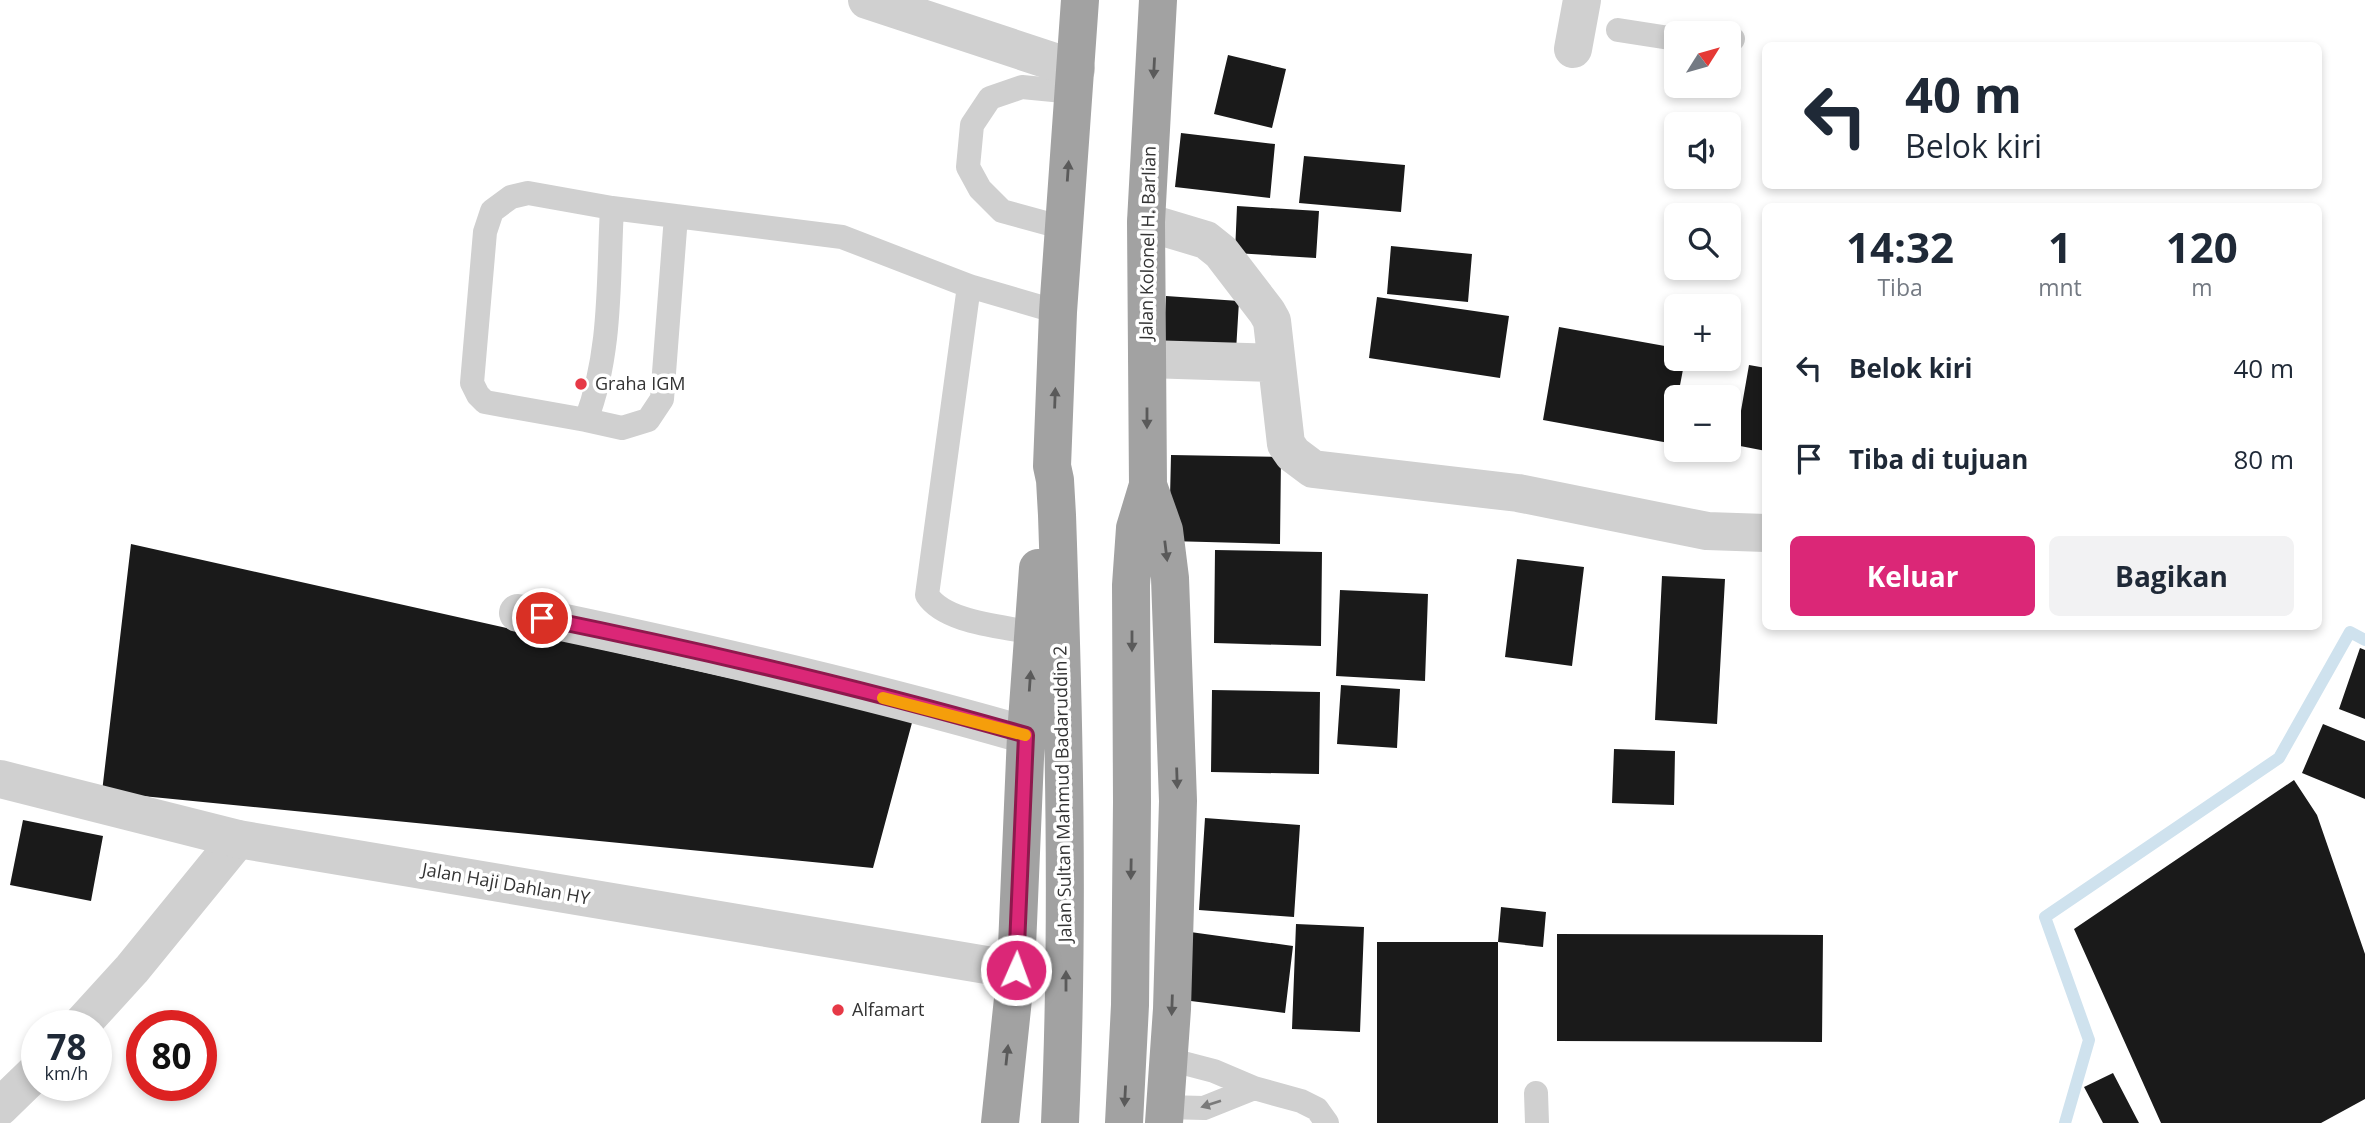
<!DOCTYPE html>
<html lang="id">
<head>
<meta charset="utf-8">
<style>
  body { margin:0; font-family:"Open Sans",sans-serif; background:#f2f2f3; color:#1f2937; height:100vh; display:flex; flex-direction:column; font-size:26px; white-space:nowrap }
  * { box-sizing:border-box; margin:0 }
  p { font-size:23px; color:#747a83 }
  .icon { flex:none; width:38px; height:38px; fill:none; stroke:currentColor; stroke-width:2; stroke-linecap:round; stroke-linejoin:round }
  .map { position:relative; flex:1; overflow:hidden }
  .sheet { position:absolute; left:1762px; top:203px; width:560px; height:427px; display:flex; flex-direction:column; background:#fff; border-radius:10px; box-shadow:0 4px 10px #0003 }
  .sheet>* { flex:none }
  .top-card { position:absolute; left:1762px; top:42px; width:560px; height:147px; border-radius:10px; box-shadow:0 4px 10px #0003; background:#fff; color:#1f2937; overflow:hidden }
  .needle { width:46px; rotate:53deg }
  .controls { position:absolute; left:1664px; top:21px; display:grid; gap:14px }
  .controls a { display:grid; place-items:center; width:77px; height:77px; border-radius:10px; background:#fff; box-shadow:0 4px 10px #0003; font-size:35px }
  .speed { position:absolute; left:21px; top:1010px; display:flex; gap:14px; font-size:35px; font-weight:700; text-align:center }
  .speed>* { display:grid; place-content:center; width:91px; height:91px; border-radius:50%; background:#fff; box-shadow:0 4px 10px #0003; line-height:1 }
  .speed small { font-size:18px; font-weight:400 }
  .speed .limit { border:10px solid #d22; background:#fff; color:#111 }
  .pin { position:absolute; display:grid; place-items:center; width:60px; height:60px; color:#fff; margin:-30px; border:4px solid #fff; border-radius:50%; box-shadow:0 2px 7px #0007 }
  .me { position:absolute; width:77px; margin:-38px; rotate:2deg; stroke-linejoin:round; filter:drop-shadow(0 0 5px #0008) }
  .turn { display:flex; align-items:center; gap:24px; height:147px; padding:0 28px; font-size:32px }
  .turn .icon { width:91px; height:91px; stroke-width:2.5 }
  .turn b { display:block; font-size:49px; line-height:60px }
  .eta { display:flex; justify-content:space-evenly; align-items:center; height:119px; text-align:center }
  .eta b { font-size:42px; font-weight:700; line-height:49px }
  .primary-button { display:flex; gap:14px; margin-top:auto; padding:14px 28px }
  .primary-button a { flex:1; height:80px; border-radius:10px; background:#db2777; color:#fff; font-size:28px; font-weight:700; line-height:80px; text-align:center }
  .primary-button a+a { background:#f2f2f3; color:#1f2937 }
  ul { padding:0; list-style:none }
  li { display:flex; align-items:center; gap:21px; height:91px; padding:0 28px }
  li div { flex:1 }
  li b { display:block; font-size:26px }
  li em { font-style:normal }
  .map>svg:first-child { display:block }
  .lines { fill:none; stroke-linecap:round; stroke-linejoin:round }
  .stream { stroke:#cfe2ee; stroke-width:12 }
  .building { fill:#1a1a1a }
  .service { stroke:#d0d0d0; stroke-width:24 }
  .minor { stroke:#d0d0d0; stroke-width:38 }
  .tertiary { stroke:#d0d0d0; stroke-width:38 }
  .trunk { stroke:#a2a2a2; stroke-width:38 }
  .oneway { fill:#5a5a5a }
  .oneway2 { fill:#7a7a7a }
  .route-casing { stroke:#8e194d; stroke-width:18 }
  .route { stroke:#db2777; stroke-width:12 }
  .slow { stroke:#f59e0b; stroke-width:12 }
  .poi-dot { fill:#e63946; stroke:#fff; stroke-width:2.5 }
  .labels { text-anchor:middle; stroke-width:7; stroke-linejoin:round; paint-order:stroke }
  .street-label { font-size:18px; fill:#333; stroke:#fff }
  .poi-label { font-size:18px; fill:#333; stroke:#fff; text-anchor:start }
</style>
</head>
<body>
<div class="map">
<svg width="2365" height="1123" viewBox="0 0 2365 1123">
  <rect width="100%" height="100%" fill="#fff"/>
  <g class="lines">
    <path class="stream" d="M2065 1123 2089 1040 2045 917 2279 758 2350 632 2365 640"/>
  </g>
  <path class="building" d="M1228 55 1286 69 1272 128 1214 114Z
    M1181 133 1275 144 1270 198 1175 187Z
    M1304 156 1405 165 1401 212 1299 203Z
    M1237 206 1319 211 1316 258 1235 253Z
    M1391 246 1472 254 1468 302 1387 294Z
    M1166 296 1239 301 1236 351 1163 347Z
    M1377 297 1509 316 1500 378 1369 358Z
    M1559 327 1676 348V359H1685L1669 443 1543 420Z
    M1749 365 1766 368V451L1735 445Z
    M1171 455 1281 457 1280 544 1169 541Z
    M131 544 913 719 873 868 102 792Z
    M1215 550 1322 552 1321 646 1214 643Z
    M1517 559 1584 567 1572 666 1505 657Z
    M1662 576 1725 579 1717 724 1655 720Z
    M1340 590 1428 594 1425 681 1336 676Z
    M2360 648 2365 650V719L2339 709Z
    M1341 685 1400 689 1397 748 1337 744Z
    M1212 690 1320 692 1319 774 1211 772Z
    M2323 724 2365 741V799L2302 773Z
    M1614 749 1675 751 1674 805 1612 803Z
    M2294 780 2317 815 2365 954V1099L2321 1123H2161L2074 929Z
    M1205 818 1300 825 1294 917 1199 910Z
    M23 820 103 836 91 901 10 885Z
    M1501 907 1546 912 1543 947 1498 942Z
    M1296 924 1364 927 1360 1032 1292 1029Z
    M1183 931 1293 946 1285 1013 1175 999Z
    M1557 934 1823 935 1822 1042 1557 1041Z
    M1377 942H1498V1123H1377Z
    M2113 1073 2139 1123H2103L2084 1087Z"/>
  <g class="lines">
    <path class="service" d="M1618 30 1676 39
      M1729 40 1733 39
      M612 208C608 278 612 353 586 420L485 402 478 395 472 383 485 232 492 211 511 197 528 193 612 208 842 237 969 286 1058 312
      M1064 228 1002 211 980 189 968 167 972 125 990 98 1022 87 1074 92
      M969 286 927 595C945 623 1002 626 1033 633
      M586 420 622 428 648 420 662 399 676 216
      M1168 1059 1214 1071 1254 1088 1301 1101 1317 1109 1327 1123
      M1536 1093 1537 1123
      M1165 1107 1204 1108 1254 1088"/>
    <path class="minor" d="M867 0 1076 69
      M1573 49 1582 0
      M1146 222 1206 240 1221 252 1267 312 1272 321 1286 444 1293 454 1313 469 1518 493 1707 531 1766 533
      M1147 359 1276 363
      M518 613C687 648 860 687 1026 735
      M80 1026 132 969 238 839
      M0 1107 37 1071"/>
    <path class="tertiary" d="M0 779 238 839 1016 970"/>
    <path class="trunk" d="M1148 485 1164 530 1170 578 1178 801 1172 1009 1164 1123
      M1000 1123 1016 970 1026 735 1038 568
      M1060 1123C1069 920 1064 718 1057 515L1055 480 1052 466 1058 312 1080 0
      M1124 1123 1130 1005 1132 802 1131 585 1135 528 1148 485 1146 222 1158 0"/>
  </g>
  <defs><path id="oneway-solid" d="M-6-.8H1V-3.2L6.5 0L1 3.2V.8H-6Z" transform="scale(1.75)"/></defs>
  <g class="oneway">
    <use href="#oneway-solid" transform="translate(1154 68) rotate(93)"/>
    <use href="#oneway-solid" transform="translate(1068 171) rotate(-86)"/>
    <use href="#oneway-solid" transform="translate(1055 398) rotate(-88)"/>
    <use href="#oneway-solid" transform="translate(1147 418) rotate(90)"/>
    <use href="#oneway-solid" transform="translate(1166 551) rotate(83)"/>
    <use href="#oneway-solid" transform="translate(1132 641) rotate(90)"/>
    <use href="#oneway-solid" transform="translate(1030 681) rotate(-86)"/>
    <use href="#oneway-solid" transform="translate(1177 778) rotate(88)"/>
    <use href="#oneway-solid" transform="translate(1131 869) rotate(91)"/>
    <use href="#oneway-solid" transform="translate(1066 981) rotate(-90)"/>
    <use href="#oneway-solid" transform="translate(1172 1005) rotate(92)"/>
    <use href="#oneway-solid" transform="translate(1007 1055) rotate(-84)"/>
    <use href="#oneway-solid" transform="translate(1125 1096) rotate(93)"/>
  </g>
  <use class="oneway2" href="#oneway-solid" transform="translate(1211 1104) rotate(162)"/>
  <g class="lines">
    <g class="route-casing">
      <path id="route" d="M542 618C704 651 867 689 1026 735L1016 970"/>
    </g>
    <use href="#route" class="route"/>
    <path class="slow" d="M883 698 1025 735"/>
  </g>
  <g class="poi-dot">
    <circle cx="581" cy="384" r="7"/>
    <circle cx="838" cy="1010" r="7"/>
  </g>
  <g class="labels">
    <g class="street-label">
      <text transform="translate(1148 243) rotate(-89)" y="6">Jalan Kolonel H. Barlian</text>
      <text transform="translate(1063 794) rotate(-91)" y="6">Jalan Sultan Mahmud Badaruddin 2</text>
      <text transform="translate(506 884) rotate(10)" y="6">Jalan Haji Dahlan HY</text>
    </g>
    <g class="poi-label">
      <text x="595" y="390">Graha IGM</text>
      <text x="852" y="1016">Alfamart</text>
    </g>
  </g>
</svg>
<div class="controls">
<a><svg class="needle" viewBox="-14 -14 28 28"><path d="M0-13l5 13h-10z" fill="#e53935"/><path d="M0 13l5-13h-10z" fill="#747a83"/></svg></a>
<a><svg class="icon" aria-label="sound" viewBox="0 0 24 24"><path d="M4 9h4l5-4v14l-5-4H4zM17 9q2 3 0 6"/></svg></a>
<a><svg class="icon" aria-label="search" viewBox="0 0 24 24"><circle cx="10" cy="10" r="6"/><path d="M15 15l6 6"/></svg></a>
<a>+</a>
<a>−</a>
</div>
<div class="speed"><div>78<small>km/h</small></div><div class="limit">80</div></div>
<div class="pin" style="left:542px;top:618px;background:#d93025"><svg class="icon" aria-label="arrive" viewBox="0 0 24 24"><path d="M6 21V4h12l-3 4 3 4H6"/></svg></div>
<svg class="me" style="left:1016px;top:970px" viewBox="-20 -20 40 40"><circle r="17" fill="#db2777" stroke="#fff" stroke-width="3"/><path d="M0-11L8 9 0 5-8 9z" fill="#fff"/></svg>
<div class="top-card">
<div class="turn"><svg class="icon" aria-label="left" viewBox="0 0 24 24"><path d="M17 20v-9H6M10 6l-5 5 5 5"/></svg><div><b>40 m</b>Belok kiri</div></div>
</div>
<section class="sheet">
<div class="eta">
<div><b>14:32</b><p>Tiba</p></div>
<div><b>1</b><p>mnt</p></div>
<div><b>120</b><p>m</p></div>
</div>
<ul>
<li><svg class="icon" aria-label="left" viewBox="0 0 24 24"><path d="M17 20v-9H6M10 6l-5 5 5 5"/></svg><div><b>Belok kiri</b></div><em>40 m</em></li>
<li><svg class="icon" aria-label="arrive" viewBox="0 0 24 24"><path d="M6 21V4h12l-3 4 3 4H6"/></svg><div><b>Tiba di tujuan</b></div><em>80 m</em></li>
</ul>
<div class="primary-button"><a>Keluar</a><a>Bagikan</a></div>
</section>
</div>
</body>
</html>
